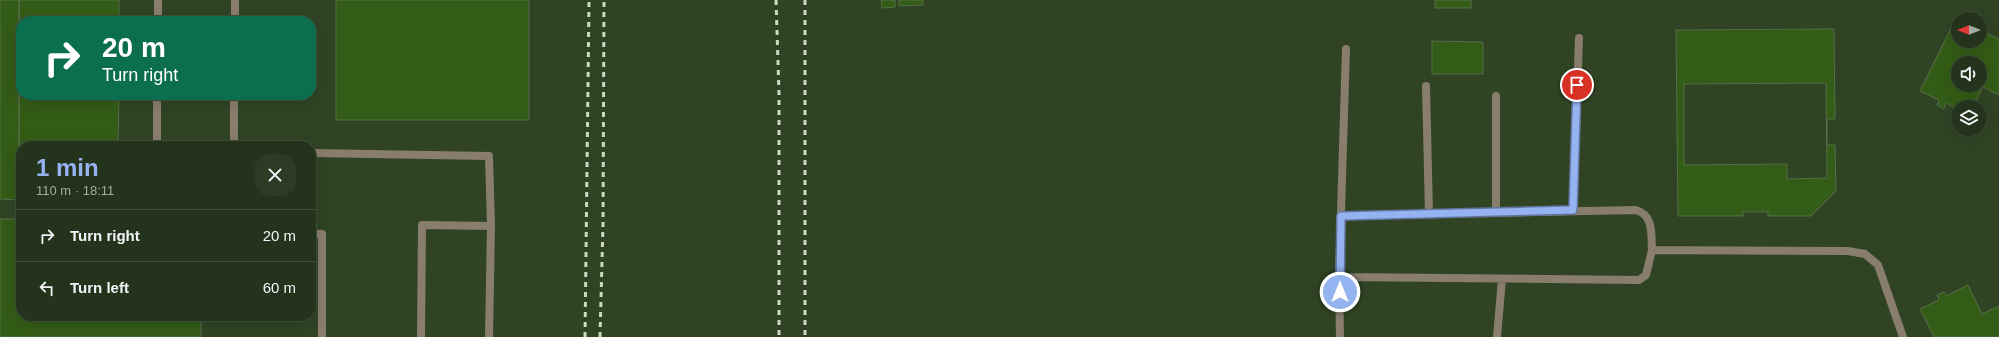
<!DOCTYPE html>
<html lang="en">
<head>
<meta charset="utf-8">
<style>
  body { margin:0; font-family:Arial,sans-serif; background:#2c3b24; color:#f1f3f6; height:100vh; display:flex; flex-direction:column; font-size:15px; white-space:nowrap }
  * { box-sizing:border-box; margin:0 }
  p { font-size:13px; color:#a3aaa3 }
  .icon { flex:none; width:22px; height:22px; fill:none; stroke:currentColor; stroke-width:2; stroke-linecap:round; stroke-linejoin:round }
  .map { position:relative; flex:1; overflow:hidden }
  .panel { position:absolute; left:16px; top:141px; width:300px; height:180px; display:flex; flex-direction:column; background:#24331b; border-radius:16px; box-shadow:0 4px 16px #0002,0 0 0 1px #414e3a }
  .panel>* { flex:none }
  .top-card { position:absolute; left:16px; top:16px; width:300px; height:84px; border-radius:16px; box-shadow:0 4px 16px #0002,0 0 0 1px #414e3a; background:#0b6e4f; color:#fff; overflow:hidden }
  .needle { width:26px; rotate:270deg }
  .fabs { position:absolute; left:1951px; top:12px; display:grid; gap:8px }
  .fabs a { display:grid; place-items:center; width:36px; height:36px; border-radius:50%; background:#24331b; box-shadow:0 4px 16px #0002,0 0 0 1px #414e3a; font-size:20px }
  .pin { position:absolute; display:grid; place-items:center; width:34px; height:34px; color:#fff; margin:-17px; border:2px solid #fff; border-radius:50%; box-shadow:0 1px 4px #0007 }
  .me { position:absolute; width:44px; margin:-22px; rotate:0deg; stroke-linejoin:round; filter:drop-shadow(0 0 3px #0008) }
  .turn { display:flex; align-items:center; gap:14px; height:84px; padding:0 20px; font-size:18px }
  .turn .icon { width:52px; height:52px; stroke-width:2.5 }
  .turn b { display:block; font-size:28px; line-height:34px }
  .round { display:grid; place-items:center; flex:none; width:42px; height:42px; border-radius:16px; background:#2c3b24 }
  .headline { display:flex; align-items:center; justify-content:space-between; height:68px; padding:0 20px }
  h1 { font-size:24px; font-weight:700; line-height:30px; color:#95b2f1 }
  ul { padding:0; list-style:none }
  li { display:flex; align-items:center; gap:12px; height:52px; padding:0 20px; border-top:1px solid #414e3a }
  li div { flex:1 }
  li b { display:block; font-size:15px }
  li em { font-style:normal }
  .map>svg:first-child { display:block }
  .building { fill:#335c16; stroke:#576d4b; fill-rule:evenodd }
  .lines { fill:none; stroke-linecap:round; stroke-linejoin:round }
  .service { stroke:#897d6e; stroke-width:8 }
  .rail { stroke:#ccdac5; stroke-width:3; stroke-dasharray:5 5; stroke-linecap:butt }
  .route-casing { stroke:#61749d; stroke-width:10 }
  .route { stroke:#95b2f1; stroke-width:7 }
</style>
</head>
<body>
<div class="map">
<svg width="1999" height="337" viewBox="0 0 1999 337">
  <rect width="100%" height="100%" fill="#304424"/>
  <path class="building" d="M0 0H19V200L0 199Z
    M19 0H119V21H21V95H119L118 146H21V200H19Z
    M336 0H529V120H336Z
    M881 0H895V7L882 8Z
    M899 0H923V5L899 6Z
    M1435 0H1471V8H1435Z
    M1956 18 1958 19V41H1980V30L1999 39V95L1983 87 1973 107H1958V109L1946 103 1944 109 1937 105 1939 100 1920 91ZM1958 63H1980V85H1958Z
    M1834 29 1835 119H1827V145H1835L1836 191 1811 216H1768V212H1743V216H1678L1676 30ZM1826 83 1827 178 1787 179V164L1684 165V84Z
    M1432 41 1483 42V74H1432Z
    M0 219H21V316H201V337H0Z
    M1968 285 1982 314 1999 306V337H1934L1920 309 1939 300 1937 295 1944 292 1946 296Z"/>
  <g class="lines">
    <path class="service" d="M235 0V21
      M158 21V0
      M1426 86 1429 214
      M1496 96V212
      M157 146V95
      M234 146V95
      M311 153 489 156 491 226 489 337
      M1573 210 1579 38
      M1341 216 1636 210C1654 215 1651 235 1652 250L1848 251 1865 254 1878 265 1903 337
      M311 234H322V337
      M1339 277 1639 280 1646 275 1652 250
      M421 337 422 225 491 226
      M1340 337 1339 277 1346 49
      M1497 337 1502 279"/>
    <path class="rail" d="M776 0 779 93V337
      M805 0V337
      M585 337 589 0
      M600 337 603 224 604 0"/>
  </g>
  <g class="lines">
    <g class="route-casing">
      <path id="route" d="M1340 292 1341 216 1573 210 1577 85"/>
    </g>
    <use href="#route" class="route"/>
  </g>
</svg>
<div class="fabs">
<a><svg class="needle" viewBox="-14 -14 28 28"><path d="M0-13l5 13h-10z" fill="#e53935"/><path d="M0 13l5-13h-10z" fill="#a3aaa3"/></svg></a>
<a><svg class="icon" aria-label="sound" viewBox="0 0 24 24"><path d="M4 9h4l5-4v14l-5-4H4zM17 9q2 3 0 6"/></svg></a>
<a><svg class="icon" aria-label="layers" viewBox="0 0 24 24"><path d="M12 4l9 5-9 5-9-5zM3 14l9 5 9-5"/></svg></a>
</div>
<div class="pin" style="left:1577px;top:85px;background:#d93025"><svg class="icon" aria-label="arrive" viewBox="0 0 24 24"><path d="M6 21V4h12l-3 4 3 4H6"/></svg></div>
<svg class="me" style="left:1340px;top:292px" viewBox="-20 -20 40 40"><circle r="17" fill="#95b2f1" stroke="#fff" stroke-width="3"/><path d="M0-11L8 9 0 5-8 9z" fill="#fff"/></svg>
<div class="top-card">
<div class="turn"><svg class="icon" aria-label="right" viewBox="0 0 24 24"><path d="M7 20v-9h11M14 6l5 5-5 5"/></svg><div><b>20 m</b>Turn right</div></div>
</div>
<section class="panel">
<div class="headline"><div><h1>1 min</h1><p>110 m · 18:11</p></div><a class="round"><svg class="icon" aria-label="close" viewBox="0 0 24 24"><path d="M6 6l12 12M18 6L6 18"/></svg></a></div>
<ul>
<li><svg class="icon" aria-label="right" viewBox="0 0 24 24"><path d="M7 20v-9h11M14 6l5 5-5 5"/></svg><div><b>Turn right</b></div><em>20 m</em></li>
<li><svg class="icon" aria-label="left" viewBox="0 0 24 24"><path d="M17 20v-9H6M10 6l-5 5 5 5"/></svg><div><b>Turn left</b></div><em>60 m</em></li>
</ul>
</section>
</div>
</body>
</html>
